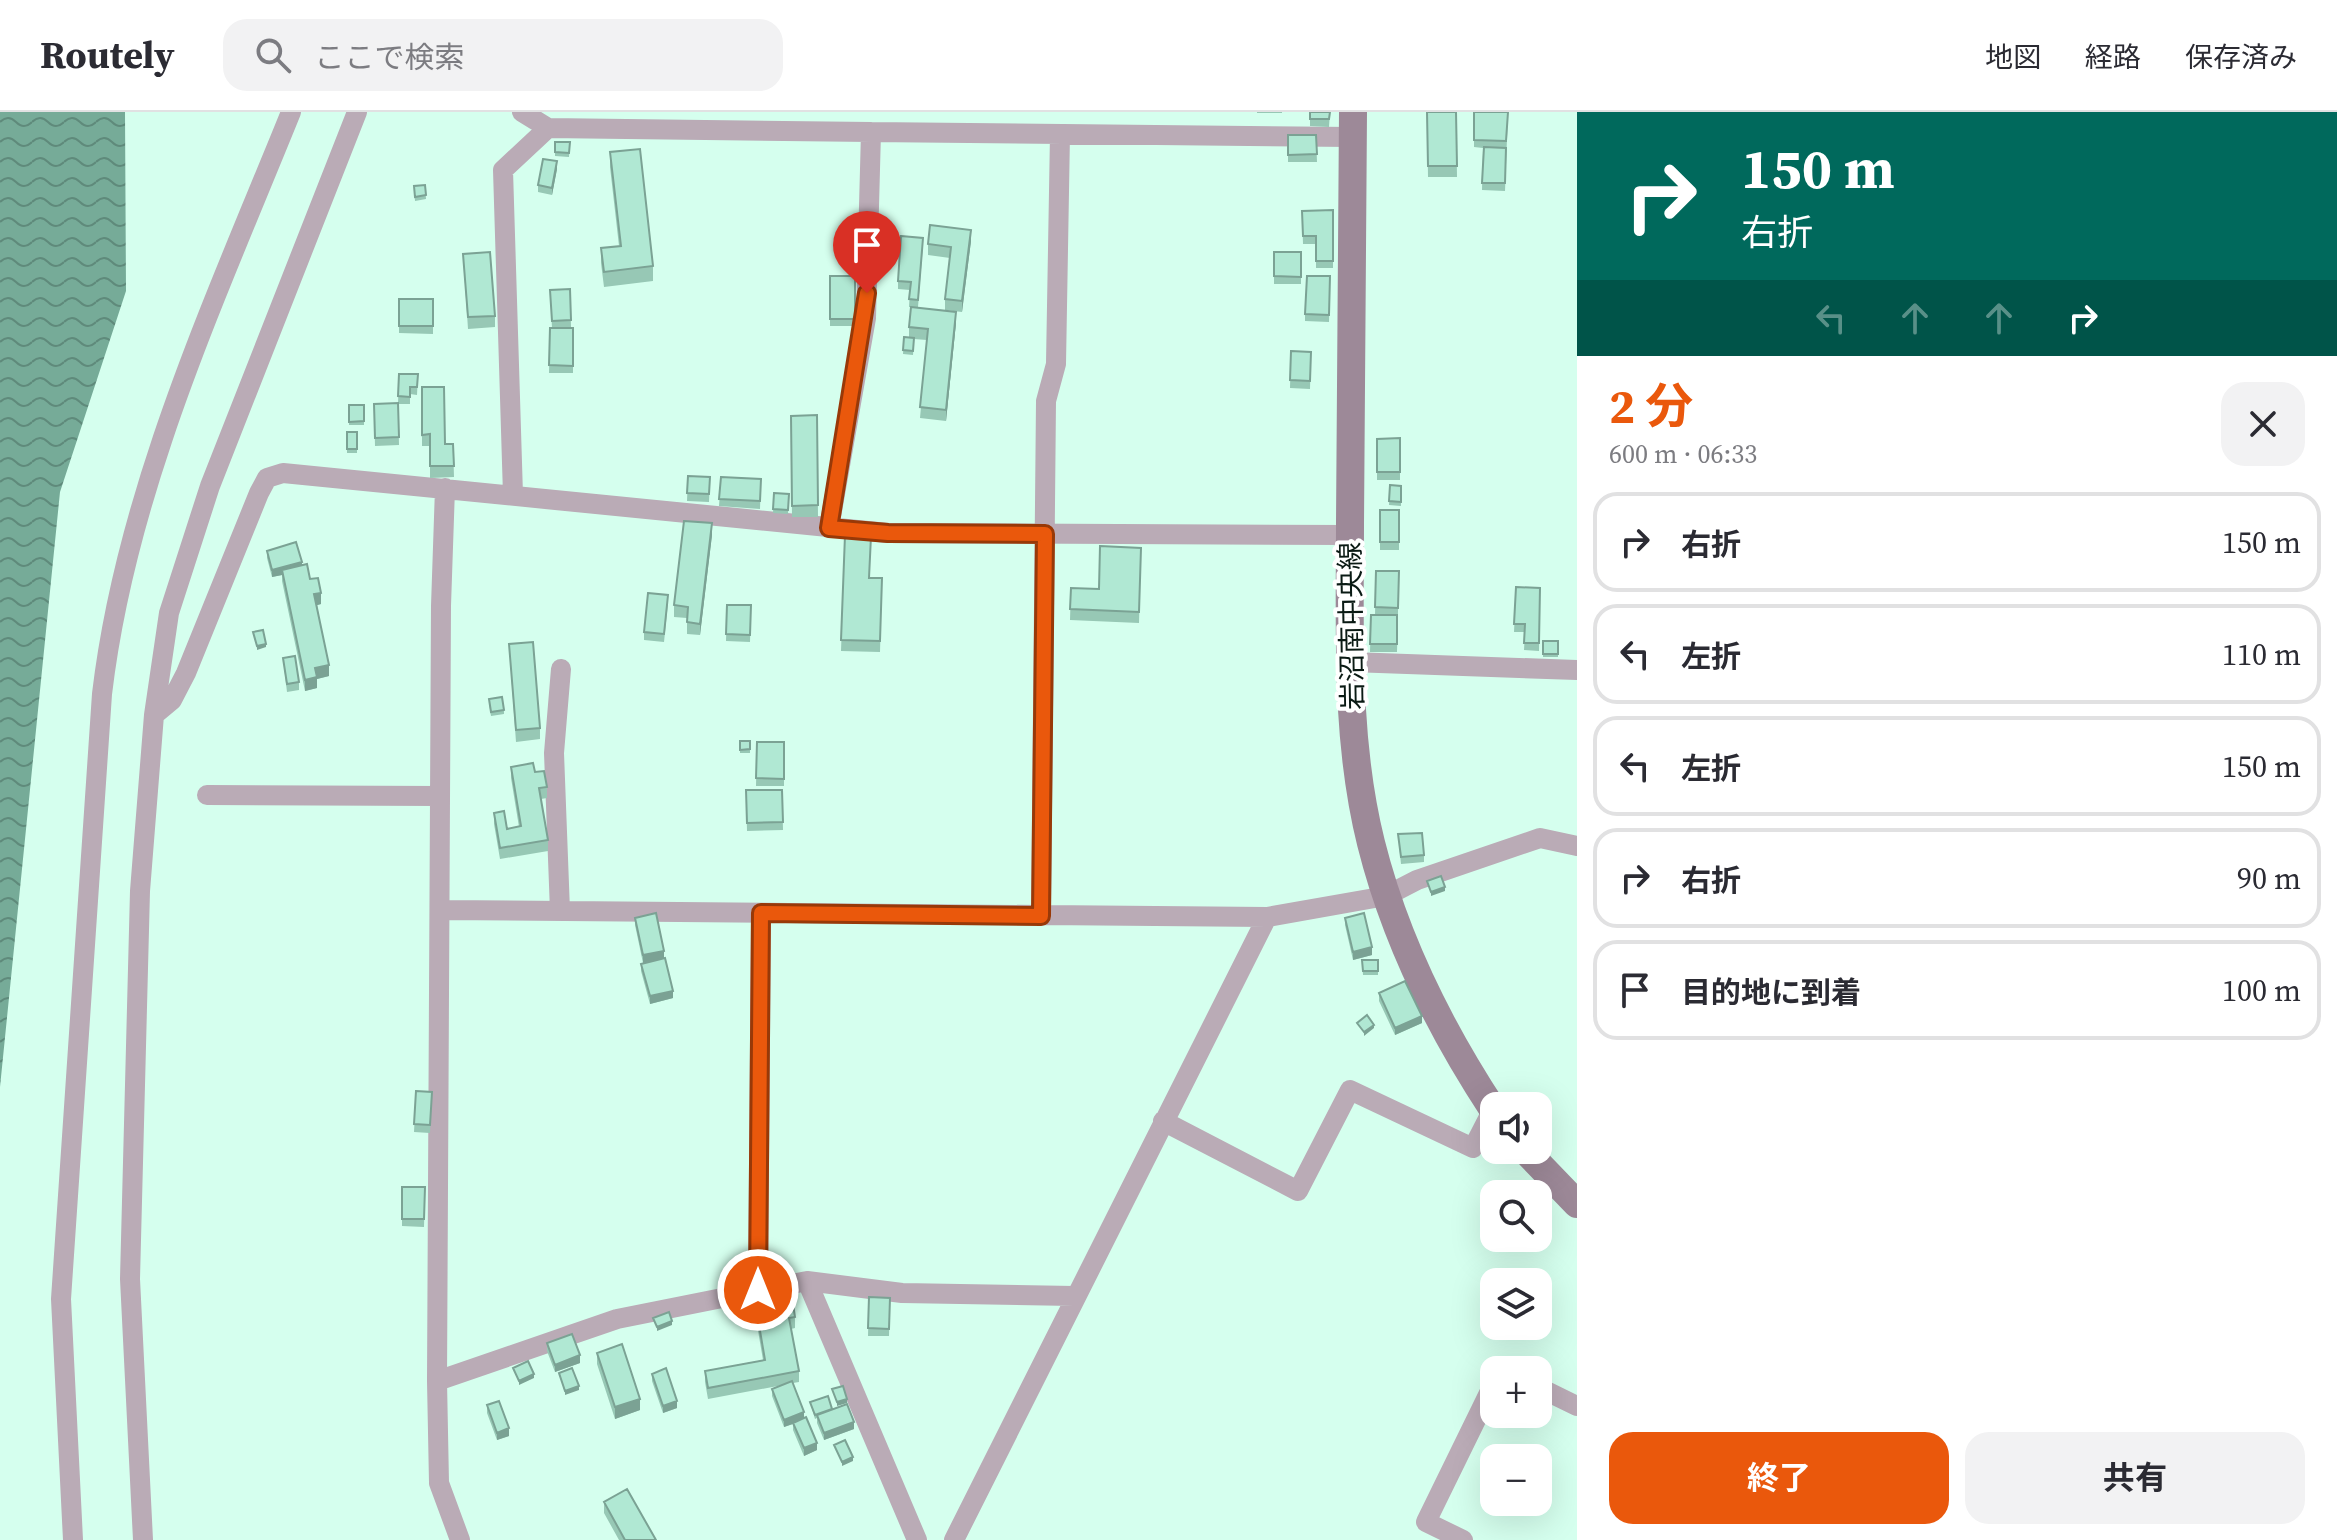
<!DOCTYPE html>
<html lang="ja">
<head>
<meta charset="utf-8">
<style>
  body { margin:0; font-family:"Source Serif 4","Noto Sans JP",serif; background:#f2f2f3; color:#2b2b33; height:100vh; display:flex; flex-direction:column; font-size:30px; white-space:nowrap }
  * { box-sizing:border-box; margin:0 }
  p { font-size:26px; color:#7c7c81 }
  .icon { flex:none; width:44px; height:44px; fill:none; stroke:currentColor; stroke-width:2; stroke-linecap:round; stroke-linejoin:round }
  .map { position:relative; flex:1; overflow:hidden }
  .details { display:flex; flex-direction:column; background:#fff; width:760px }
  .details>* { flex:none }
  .guide { background:#00695c; color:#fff; overflow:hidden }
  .controls { position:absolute; left:1480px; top:980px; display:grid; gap:16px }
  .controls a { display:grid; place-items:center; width:72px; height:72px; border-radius:16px; background:#fff; box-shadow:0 8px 32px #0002; font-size:40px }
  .pin { position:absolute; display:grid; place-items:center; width:68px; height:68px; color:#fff; margin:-82px -34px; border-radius:50% 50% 50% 0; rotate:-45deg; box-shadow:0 0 8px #0007 }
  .pin .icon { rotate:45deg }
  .me { position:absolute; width:88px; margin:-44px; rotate:0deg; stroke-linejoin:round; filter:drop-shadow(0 0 6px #0008) }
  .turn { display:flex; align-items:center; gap:28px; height:168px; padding:0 32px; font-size:36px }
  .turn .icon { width:104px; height:104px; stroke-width:2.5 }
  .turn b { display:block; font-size:56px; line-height:68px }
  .lanes { display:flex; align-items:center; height:76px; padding:0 32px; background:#0003; justify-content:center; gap:40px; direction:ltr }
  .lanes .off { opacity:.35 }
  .round { display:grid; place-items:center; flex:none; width:84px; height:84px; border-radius:24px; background:#f2f2f3 }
  .headline { display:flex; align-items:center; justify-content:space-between; height:136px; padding:0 32px }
  h1 { font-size:48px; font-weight:700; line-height:60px; color:#ea580c }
  .button { display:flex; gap:16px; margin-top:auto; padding:16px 32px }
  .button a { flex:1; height:92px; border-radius:24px; background:#ea580c; color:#fff; font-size:32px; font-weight:700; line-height:92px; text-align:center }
  .button a+a { background:#f2f2f3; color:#2b2b33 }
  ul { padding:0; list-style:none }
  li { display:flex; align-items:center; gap:24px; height:100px; margin:0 16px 12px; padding:0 16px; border:4px solid #e1e1e2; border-radius:24px }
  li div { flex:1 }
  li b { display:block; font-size:30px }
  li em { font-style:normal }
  header { display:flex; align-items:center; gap:48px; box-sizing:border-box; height:112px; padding:0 40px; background:#fff; border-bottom:2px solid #e1e1e2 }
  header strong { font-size:38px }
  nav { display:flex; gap:44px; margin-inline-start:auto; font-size:28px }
  .search { width:560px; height:72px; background:#f2f2f3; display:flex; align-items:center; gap:20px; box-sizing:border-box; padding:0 28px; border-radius:24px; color:#7c7c81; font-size:30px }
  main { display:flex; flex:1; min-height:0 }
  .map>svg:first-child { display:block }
  .water { fill:url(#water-waves) }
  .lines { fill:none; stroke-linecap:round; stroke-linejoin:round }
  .street { stroke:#baabb6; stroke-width:20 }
  .secondary { stroke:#9d8998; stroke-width:28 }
  .wall { fill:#97c8b5 }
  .shaded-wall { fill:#7ba294 }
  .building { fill:#b0e8d3; stroke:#7ba294; stroke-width:2 }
  .route-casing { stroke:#983908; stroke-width:20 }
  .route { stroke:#ea580c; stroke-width:14 }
  .labels { text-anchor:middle; stroke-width:8; stroke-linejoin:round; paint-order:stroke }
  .street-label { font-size:28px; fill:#0a1a14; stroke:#fff }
</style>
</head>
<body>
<header>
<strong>Routely</strong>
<div class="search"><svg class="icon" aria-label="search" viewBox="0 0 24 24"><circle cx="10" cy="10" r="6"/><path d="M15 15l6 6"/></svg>ここで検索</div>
<nav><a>地図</a><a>経路</a><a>保存済み</a></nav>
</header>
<main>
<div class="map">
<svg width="1577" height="1428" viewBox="0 0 1577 1428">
  <defs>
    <pattern id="water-waves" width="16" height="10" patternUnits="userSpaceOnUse" patternTransform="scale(2)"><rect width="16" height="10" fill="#76ab98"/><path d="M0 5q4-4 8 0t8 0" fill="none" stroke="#5f8a7b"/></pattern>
  </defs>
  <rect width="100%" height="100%" fill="#d5ffee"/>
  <path class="water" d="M0 0H125L126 179 60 380 0 975Z"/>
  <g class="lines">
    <path class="street" d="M522 0 548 16
      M445 376 441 494 437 1269 439 1371 460 1428
      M513 383 503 58 548 16 871 20
      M829 416 866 206 871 20 1352 25
      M1351 550 1577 558
      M154 603 172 588 186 561 259 381 267 366 283 361 888 421 1350 423
      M207 683 440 684
      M441 798 1267 805 1386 784 1417 768 1540 726 1577 734
      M560 799 554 641 561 557
      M1041 804 1046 289 1056 252 1060 22
      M1163 1009 1298 1079 1350 978 1473 1036 1493 997
      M807 1169 917 1428
      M758 1178 761 801
      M437 1269 617 1207 807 1169 902 1181 1074 1184
      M1538 1275 1577 1294
      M73 1428 61 1187 102 582C126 379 215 188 291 0
      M143 1428 130 1167 140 779 154 603 169 501 210 374 357 0
      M954 1428 1267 805
      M1463 1428 1426 1410 1494 1271"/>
    <path class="secondary" d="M1353 0C1352 137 1350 274 1350 412 1350 518 1345 627 1371 731 1395 827 1440 917 1494 999
      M1525 1038 1577 1092"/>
  </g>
  <path class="wall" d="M1257 0H1282V1H1257Z
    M1310 0H1330L1329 15 1310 14Z
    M1427 0H1456L1457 65H1428Z
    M1474 0H1508L1505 79 1482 78 1483 36 1474 35Z
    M1288 23H1316L1317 50H1288Z
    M555 30H570L569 45 555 44Z
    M610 40 653 154V169L604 175 601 151V136L619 134 610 55Z
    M557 57 552 83 538 80V73Z
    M425 73 426 87 415 89 414 74Z
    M1333 98V156H1316V132H1303L1302 99Z
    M971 129 962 200 945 198V187L950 146 928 143V132Z
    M923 133 918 195H909L910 178 898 177V169Z
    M1274 140H1301V172H1274Z
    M463 142 495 204V215L468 217Z
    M830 164H855V214H830Z
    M1330 164 1329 210 1305 209V202Z
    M570 177 571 215 556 216H573V261H549L550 216H552L550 178Z
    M399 187H433V222L399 221Z
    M956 211 946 309 920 306 927 228 914 227 913 243 903 242 904 225 909 226V215Z
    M1291 239 1311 240 1310 277 1290 276Z
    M399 262H418L417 283 410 282V292H398Z
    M422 275 445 332H453L454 365 430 366V334H422Z
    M398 291 399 333 375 334 374 292Z
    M349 293H364V313H349Z
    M817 303 818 405H792L791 304Z
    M347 320H357V341H347Z
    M1400 326V368H1377V327Z
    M688 364 710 365 709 390 687 389Z
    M721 365 761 367 760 397 719 394Z
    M1390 373 1401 374V394L1389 393Z
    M774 381 789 382 788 402 773 401Z
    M1380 398H1399V438H1380Z
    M712 423 700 523 687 522V506L674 505V493Z
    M845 423 869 466H882L880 540 841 539Z
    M1141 436 1139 511 1070 508 1071 476 1099 477Z
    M267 439 302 454 310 467 321 492 317 493 329 564 317 567V576L305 579 282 469V463L272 465 267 446Z
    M1376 459H1399L1397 540H1370L1371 503H1375Z
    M1516 475 1540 476 1539 539 1524 538 1525 520H1514Z
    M668 491 664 530 644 528V520Z
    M727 493H751L750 530 726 529Z
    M1543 529H1558V545H1543Z
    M509 532 540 616V627L516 630Z
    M283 546 299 570V578L287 580Z
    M489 591 504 598V602L491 604Z
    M740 629H750V641H740Z
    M757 630H784V674H756Z
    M511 655 535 660 547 675V686L541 687 548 728V739L500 747 494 712V701L507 717 519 715 511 666Z
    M746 678H782L783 718 747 719Z
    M1398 722 1424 743V750L1401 752Z
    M635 806 664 846 673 886 650 892 641 859V852L643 851 635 813Z
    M1345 806 1372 843 1353 848 1345 813Z
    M1362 848H1378V863H1363Z
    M1379 881 1422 911 1395 923 1379 889Z
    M416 979 432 980 430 1021 414 1020Z
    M402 1075H425L424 1115 402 1114Z
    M754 1184 782 1194 795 1205V1216L791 1217 799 1259V1270L793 1271 804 1306 817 1338 804 1344 793 1318V1312L784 1315 772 1284V1277L783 1273 708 1287 705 1270V1259L763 1248 754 1195Z
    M869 1185 890 1186 889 1224H868Z
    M547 1231 580 1251 555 1260 547 1239Z
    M597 1241 640 1298 615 1307 597 1252Z
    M652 1262 677 1296 663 1301 652 1269Z
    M810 1290 832 1297 854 1317 824 1328 817 1311V1306L815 1307Z
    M487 1293 509 1324 497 1328 487 1301Z
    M604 1390 656 1428H619L604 1401Z"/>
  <path class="shaded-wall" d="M557 49V57L552 83V76Z
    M971 118V129L962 200V189Z
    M956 200V211L946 309V298Z
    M712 411V423L700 523V512Z
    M302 450V457L282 458V463L272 465V458Z
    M321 481V492L314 494V482Z
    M266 532V535L257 538V534Z
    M329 553V564L317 567V576L305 579V568L315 556Z
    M1445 775V779L1431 784V780Z
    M1372 835V843L1353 848V840Z
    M664 839V846L643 851V843Z
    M673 879V886L650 892V884Z
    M1422 904V911L1395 923V916Z
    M1374 913V916L1364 924V920Z
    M672 1209V1213L657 1219V1215Z
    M580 1243V1251L555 1260V1253Z
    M534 1262V1266L519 1273V1269Z
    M579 1274V1278L565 1283V1279Z
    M640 1287V1298L615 1307V1295Z
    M847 1287V1291L837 1294V1290Z
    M677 1289V1296L663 1301V1294Z
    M804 1300V1308L784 1315V1308Z
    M854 1310V1317L824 1328V1321Z
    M509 1316V1324L497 1328V1321Z
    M817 1331V1338L804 1344V1336Z
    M853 1345V1349L842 1354V1350Z"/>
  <path class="building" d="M1310 0H1330L1329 7H1310Z
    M1427 0H1456L1457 54H1428Z
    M1474 0H1508L1506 29 1474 28Z
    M1288 23H1316L1317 42 1288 43Z
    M555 30H570L569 41 555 40Z
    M1484 35 1506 36 1505 71H1482Z
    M640 37 653 154 604 160 601 136 621 134 610 40Z
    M543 47 557 49 552 76 538 73Z
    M425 73 426 83 415 85 414 74Z
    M1333 98V149H1316V124H1303L1302 99Z
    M930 113 971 118 962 189 945 187 951 135 928 132Z
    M901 124 923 126 918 188 909 187 911 170 898 169Z
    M490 140 495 204 468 205 463 142Z
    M1274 140H1301V165L1274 164Z
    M830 164H855V207H830Z
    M1307 164H1330L1329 203 1305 202Z
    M570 177 571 208 552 209 550 178Z
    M399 187H433V214H399Z
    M911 195 956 200 946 298 920 295 928 217 909 215Z
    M550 216H573V254L549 253Z
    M904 225 914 226 913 239 903 238Z
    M1291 239 1311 240 1310 269 1290 268Z
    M399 262H418L417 275H410V285L398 284Z
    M422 275H444L445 332H453L454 354H430V322L422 323Z
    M398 291 399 325 375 326 374 292Z
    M349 293H364V309L349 310Z
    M817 303 818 393 792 394 791 304Z
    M347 320H357V337H347Z
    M1400 326V360H1377V327Z
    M688 364 710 365 709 382 687 381Z
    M721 365 761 367 760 389 719 387Z
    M1390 373 1401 374V390L1389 389Z
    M774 381 789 382 788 398 773 397Z
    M1380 398H1399V430H1380Z
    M684 409 712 411 700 512 687 510 688 495 674 493Z
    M845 423 871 424 869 466H882L880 529 841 528Z
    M296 430 302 450 272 458 267 439Z
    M1100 434 1141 436 1139 500 1070 497 1071 476 1099 477Z
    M307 452 310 467 318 466 321 481 314 482 329 553 315 556 317 565 305 568 282 458Z
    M1376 459H1399L1398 496 1375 495Z
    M1516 475 1540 476 1539 531H1524L1525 512H1514Z
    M648 481 668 483 664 522 644 520Z
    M727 493H751L750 523 726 522Z
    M1371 503H1397V532H1370Z
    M263 518 266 532 257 534 253 520Z
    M1543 529H1558V542H1543Z
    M533 530 540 616 516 618 509 532Z
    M295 544 299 570 287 572 283 546Z
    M502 585 504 598 491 600 489 587Z
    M740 629H750V637L740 638Z
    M757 630H784V667L756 666Z
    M533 651 535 660 544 659 547 675 539 676 548 728 500 736 494 701 504 699 507 717 521 714 511 655Z
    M746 678H782L783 710 747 711Z
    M1422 721 1424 743 1401 745 1398 722Z
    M1441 764 1445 775 1431 780 1427 769Z
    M656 801 664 839 643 843 635 806Z
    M1364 801 1372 835 1353 840 1345 806Z
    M665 846 673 879 650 884 641 852Z
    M1362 848H1378V859H1363Z
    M1405 869 1422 904 1395 916 1379 881Z
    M1367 903 1374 913 1364 920 1357 911Z
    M416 979 432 980 430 1013 414 1012Z
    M402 1075H425L424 1107H402Z
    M780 1179 782 1194 793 1192 795 1205 789 1206 799 1259 708 1276 705 1259 765 1248 754 1184Z
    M869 1185 890 1186 889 1217 868 1216Z
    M669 1200 672 1209 657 1215 653 1206Z
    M572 1222 580 1243 555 1253 547 1231Z
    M622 1232 640 1287 615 1295 597 1241Z
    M528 1249 534 1262 519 1269 513 1256Z
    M572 1256 579 1274 565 1279 559 1261Z
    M666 1256 677 1289 663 1294 652 1262Z
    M792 1269 804 1300 784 1308 772 1277Z
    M843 1274 847 1287 837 1290 832 1277Z
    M828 1284 832 1297 815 1303 810 1290Z
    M499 1289 509 1316 497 1321 487 1293Z
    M847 1292 854 1310 824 1321 817 1303Z
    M806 1305 817 1331 804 1336 793 1311Z
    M845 1328 853 1345 842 1350 834 1333Z
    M627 1377 656 1428H625L604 1390Z"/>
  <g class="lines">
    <g class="route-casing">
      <path id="route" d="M758 1178 761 801 1041 804 1045 422 888 421 829 416 867 181"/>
    </g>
    <use href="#route" class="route"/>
  </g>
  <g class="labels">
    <g class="street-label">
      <text transform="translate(1351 514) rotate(-91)" y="10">岩沼南中央線</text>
    </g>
  </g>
</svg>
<div class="controls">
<a><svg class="icon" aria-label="sound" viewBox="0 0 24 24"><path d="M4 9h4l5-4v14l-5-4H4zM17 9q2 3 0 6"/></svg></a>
<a><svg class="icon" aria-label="search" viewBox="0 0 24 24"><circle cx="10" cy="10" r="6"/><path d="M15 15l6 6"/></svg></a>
<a><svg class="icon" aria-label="layers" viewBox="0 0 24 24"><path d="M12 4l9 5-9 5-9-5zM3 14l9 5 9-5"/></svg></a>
<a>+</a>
<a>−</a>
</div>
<div class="pin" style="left:867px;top:181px;background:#d93025"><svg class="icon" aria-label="arrive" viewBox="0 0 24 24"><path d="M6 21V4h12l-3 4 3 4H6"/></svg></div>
<svg class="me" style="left:758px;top:1178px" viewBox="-20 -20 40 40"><circle r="17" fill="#ea580c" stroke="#fff" stroke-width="3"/><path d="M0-11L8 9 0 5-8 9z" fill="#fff"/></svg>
</div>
<section class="details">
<div class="guide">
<div class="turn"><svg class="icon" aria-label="right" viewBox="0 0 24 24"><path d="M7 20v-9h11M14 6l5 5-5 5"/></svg><div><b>150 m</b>右折</div></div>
<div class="lanes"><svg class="icon off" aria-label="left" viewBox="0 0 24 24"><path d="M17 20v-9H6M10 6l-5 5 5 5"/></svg><svg class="icon off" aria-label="ahead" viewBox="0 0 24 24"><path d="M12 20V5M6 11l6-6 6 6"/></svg><svg class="icon off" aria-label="ahead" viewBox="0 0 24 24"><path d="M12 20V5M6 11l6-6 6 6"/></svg><svg class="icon" aria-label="right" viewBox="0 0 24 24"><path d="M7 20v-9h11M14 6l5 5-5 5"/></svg></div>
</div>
<div class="headline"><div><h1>2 分</h1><p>600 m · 06:33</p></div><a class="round"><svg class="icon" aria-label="close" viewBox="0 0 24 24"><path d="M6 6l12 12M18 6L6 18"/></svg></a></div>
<ul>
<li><svg class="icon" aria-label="right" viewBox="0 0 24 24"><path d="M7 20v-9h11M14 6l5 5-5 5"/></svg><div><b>右折</b></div><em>150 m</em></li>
<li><svg class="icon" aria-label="left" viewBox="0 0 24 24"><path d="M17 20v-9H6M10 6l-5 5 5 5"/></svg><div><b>左折</b></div><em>110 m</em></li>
<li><svg class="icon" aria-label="left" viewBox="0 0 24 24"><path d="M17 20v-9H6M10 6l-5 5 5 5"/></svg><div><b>左折</b></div><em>150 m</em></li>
<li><svg class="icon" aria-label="right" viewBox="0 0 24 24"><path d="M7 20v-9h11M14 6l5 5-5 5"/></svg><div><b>右折</b></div><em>90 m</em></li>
<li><svg class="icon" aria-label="arrive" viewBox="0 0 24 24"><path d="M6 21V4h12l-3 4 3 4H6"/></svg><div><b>目的地に到着</b></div><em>100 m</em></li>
</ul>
<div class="button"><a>終了</a><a>共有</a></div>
</section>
</main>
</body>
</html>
